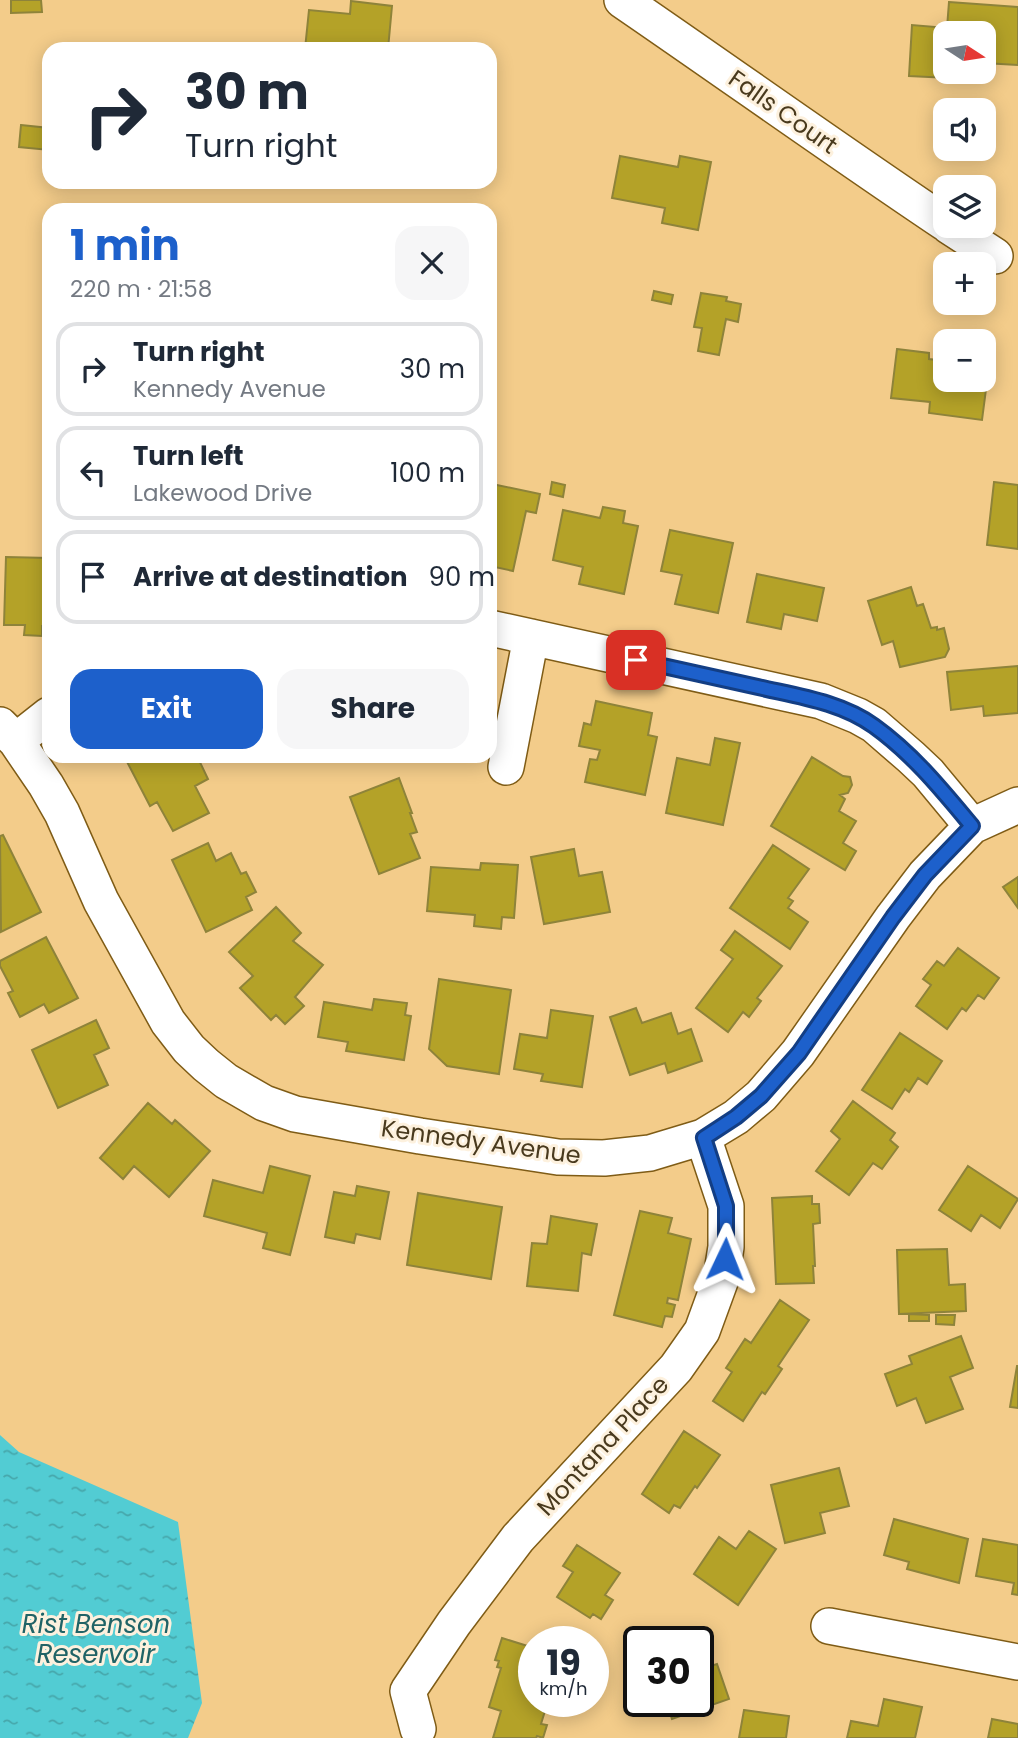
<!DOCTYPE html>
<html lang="en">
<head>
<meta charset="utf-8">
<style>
  body { margin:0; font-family:Poppins,sans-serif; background:#f6f6f7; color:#1f2937; height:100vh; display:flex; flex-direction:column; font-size:26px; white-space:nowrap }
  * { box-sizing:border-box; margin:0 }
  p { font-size:23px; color:#747a83 }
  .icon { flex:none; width:38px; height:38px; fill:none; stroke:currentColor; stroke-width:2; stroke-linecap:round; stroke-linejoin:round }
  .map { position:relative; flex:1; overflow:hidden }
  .drawer { position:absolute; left:42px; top:203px; width:455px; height:560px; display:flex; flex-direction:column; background:#fff; border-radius:21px; box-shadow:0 4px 18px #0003 }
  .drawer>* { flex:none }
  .top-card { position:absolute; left:42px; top:42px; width:455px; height:147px; border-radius:21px; box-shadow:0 4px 18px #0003; background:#fff; color:#1f2937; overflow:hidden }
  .needle { width:46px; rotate:102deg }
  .fabs { position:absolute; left:933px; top:21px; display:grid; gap:14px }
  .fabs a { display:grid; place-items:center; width:63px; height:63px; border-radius:14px; background:#fff; box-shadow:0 4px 18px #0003; font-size:35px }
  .speed { position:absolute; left:518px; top:1626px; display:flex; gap:14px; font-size:35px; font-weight:700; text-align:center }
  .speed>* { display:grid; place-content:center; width:91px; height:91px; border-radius:50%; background:#fff; box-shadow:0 4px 18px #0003; line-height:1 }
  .speed small { font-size:18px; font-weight:400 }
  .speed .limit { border:4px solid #111; border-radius:10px; background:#fff; color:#111 }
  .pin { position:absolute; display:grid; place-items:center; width:60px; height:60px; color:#fff; margin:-30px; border-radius:14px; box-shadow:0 4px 10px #0006 }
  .me { position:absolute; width:77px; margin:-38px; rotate:2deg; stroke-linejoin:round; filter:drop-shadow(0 0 5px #0008) }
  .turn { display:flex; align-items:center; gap:24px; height:147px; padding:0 28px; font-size:32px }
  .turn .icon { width:91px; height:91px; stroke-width:2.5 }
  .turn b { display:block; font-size:49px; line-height:60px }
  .round { display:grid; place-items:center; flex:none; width:74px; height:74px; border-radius:21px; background:#f6f6f7 }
  .overview { display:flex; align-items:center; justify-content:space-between; height:119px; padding:0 28px }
  h1 { font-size:42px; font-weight:700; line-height:52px; color:#1d60cb }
  .cta { display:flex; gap:14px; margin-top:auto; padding:14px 28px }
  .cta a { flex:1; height:80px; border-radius:21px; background:#1d60cb; color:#fff; font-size:28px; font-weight:700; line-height:80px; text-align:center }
  .cta a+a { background:#f6f6f7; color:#1f2937 }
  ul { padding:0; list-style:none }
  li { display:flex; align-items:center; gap:21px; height:94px; margin:0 14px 10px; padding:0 14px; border:4px solid #e0e1e3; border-radius:21px }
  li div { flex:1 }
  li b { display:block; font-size:26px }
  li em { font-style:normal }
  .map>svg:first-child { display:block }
  .water { fill:url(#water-ripples) }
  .building { fill:#b4a228; stroke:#8e833a; stroke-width:2 }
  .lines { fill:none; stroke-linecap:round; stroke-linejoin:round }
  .minor-casing { stroke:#7f5c16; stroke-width:38 }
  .minor { stroke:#fff; stroke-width:35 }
  .route-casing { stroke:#133e84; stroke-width:18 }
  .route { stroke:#1d60cb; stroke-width:12 }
  .labels { text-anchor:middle; stroke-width:6; stroke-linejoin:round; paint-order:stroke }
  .street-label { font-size:24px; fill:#493a1e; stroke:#fdf1de }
  .water-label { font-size:26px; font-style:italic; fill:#206366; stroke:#fdf1de }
</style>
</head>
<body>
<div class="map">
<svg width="1018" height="1738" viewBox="0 0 1018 1738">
  <defs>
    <pattern id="water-ripples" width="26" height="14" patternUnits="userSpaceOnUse" patternTransform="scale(1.75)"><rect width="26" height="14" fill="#52ccd3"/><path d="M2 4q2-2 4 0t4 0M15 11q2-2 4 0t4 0" fill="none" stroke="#46a7ab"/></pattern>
  </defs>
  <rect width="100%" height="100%" fill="#f3cc8a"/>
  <path class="water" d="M0 1435 19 1452 178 1522 202 1703 188 1738H0Z"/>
  <path class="building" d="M11 0H41L42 12 11 13Z
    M351 1 392 6 388 49H305L309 10 350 14Z
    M949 2 1018 7V65L984 63V33H945V72H949V78L909 76 912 25 947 28Z
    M21 125 49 128V150L19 147Z
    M620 156 678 167 680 156 711 162 698 230 662 223 665 208 612 198Z
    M654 291 673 295 671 304 652 300Z
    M701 293 727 297 726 301 741 304 738 322 726 319 719 355 698 351 702 328 694 327Z
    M897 349 929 353V359L945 361V380H984V351H991L982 420 929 413 930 402 891 398Z
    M552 482 565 485 563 497 550 494Z
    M994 482 1018 485V549L987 545Z
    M492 484 540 494 536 513 526 511 513 571 490 566V489H491Z
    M603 507 625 511 623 523 638 526 624 594 579 584 583 567 553 560 563 510 600 518Z
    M670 530 733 543 718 613 675 604 682 575 661 571Z
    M6 557 49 558V626H42V636L24 635 25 625H4Z
    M757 574 824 588 817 621 784 614 781 629 747 622Z
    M911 587 917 606 923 604 931 628 937 627V630L944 628 949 649 945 657 900 667 893 641 882 645 868 601Z
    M1018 666V713L984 716 983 706 951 710 947 672Z
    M596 701 652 713 648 735 657 737 645 795 585 782 590 759 597 760 600 750 579 746 584 723 591 725Z
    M715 738 740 743 723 825 666 813 677 758 710 765Z
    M124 756H180L183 761 193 756H197L208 779 195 786 209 813 173 831 157 802 150 806Z
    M812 757 843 776 850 777 852 785 848 793 840 795 845 799 839 811 856 821 843 843 856 851 845 870 771 826Z
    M399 778 412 813H410L417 832 410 834 420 858 379 874 350 797Z
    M3 835 41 912 1 932 0 836Z
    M208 843 216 861 231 853 241 874 246 872 256 892 246 897 252 910 206 932 172 860Z
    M773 845 809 869 788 898 793 901 788 908 808 922 790 949 730 908Z
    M574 849 579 876 602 872 610 912 544 924 531 857Z
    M481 863 518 865 514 918 502 917 501 929 474 926 475 915 427 911 431 867 480 870Z
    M1018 877V908L1003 887Z
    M276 907 301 933 293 941 323 965 295 997 304 1006 285 1024 276 1015 271 1020 240 988 253 976 229 952Z
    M735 931 782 966 757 998 761 1001 749 1017 743 1012 728 1032 696 1008 733 959 721 950Z
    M46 937 78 998 49 1013 44 1004 20 1017 8 993 13 991 0 966V961Z
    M958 948 999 978 984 999 978 995 966 1011 962 1008 947 1029 916 1006 931 985 923 979 937 961 944 966Z
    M439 979 511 990 499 1074 447 1066 429 1049Z
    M374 999 407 1003 405 1015 411 1016 404 1060 346 1051 348 1042 318 1037 324 1002 372 1010Z
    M636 1008 642 1023 671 1013 678 1034 691 1029 702 1061 668 1073 665 1063 630 1075 610 1017Z
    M551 1010 593 1016 582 1087 541 1081 543 1074 514 1069 520 1034 547 1038Z
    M96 1020 109 1048 94 1055 108 1085 58 1108 32 1050Z
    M900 1033 942 1061 927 1084 918 1078 909 1092 905 1089 892 1109 862 1090Z
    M853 1101 895 1133 890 1140 898 1147 882 1169 873 1163 849 1195 816 1171 840 1139 831 1131Z
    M148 1103 172 1124 175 1120 210 1151 169 1197 134 1166 123 1179 100 1158Z
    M270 1166 310 1176 290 1255 263 1248 267 1233 204 1216 213 1180 263 1193Z
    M968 1166 1018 1199 1000 1228 981 1215 971 1231 939 1210Z
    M357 1186 389 1192 380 1239 356 1234 354 1243 325 1237 334 1192 355 1196Z
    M418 1193 502 1207 491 1279 407 1265Z
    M812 1196V1204H819L820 1223 813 1224 815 1266H813L814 1283 776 1284 772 1198Z
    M640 1211 672 1218 668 1233 691 1239 678 1300 668 1298 667 1303 675 1305 672 1317 665 1316 662 1327 614 1315Z
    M551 1216 597 1224 591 1255 582 1253 578 1291 527 1286 532 1243 547 1244Z
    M947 1249 949 1285 965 1284 966 1311 899 1314 897 1250Z
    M780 1300 809 1320 778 1366 782 1369 765 1394 762 1392 743 1421 713 1401 732 1372 726 1368 745 1339 751 1343Z
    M909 1314 929 1315V1321H909Z
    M936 1315H955L954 1325 936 1324Z
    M961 1336 973 1368 950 1377 963 1409 926 1423 916 1398 897 1406 885 1374 912 1364 909 1356Z
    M1017 1366H1018V1408L1010 1407Z
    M684 1431 720 1455 697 1488 695 1486 680 1508 674 1505 669 1513 642 1494Z
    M839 1468 849 1506 820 1513 825 1533 785 1543 771 1485Z
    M894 1519 968 1539 959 1583 907 1569 909 1562 884 1555Z
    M749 1531 776 1549 738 1605 694 1574 719 1537 736 1549Z
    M983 1539 1018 1545V1595L1012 1594 1014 1583 976 1576Z
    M577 1545 620 1573 605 1595 613 1600 601 1619 593 1614 590 1618 557 1597 573 1572 563 1566Z
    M502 1638 534 1648V1701H548L541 1724 547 1725 543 1738 537 1736 536 1738H493L501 1711 489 1707 501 1668 497 1667 499 1661 495 1660Z
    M717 1664 729 1699 672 1719 666 1701H698V1668L699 1670Z
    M884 1699 922 1707 915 1738H847L851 1721 878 1726Z
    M744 1710 789 1716 786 1738H739Z
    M992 1719 1018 1724V1738H988Z"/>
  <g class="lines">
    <g class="minor-casing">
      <path id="minor" d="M622 0C730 74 836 150 945 223
        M949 226 995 256
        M490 628 821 701 858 716 874 725 911 757 928 773 972 826
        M0 725 16 741 46 785 62 813 101 901 168 1022 189 1049 206 1065 226 1081 264 1103 295 1114 420 1136 558 1157 604 1158 650 1153 703 1137 736 1117 761 1096 798 1053 893 917 925 875 972 826 1018 805
        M16 741 49 715
        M506 767 531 637
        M829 1626 1018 1662
        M418 1729 408 1691 454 1623 518 1538 676 1368 702 1331 721 1279 726 1247V1206L703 1137"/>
    </g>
    <use href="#minor" class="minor"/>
  </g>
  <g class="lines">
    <g class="route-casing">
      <path id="route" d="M636 660C677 669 717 678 758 687 797 696 841 702 874 726 913 754 942 790 972 826L925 875 893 917 799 1053 761 1096 736 1117 704 1138 726 1206V1247L725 1259"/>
    </g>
    <use href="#route" class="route"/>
  </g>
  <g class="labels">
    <g class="street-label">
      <text transform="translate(783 112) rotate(35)" y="8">Falls Court</text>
      <text transform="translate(481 1142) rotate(8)" y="8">Kennedy Avenue</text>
      <text transform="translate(603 1446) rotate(-47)" y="8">Montana Place</text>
    </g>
    <g class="water-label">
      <text x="96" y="1633">Rist Benson<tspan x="96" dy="30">Reservoir</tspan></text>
    </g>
  </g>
</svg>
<div class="fabs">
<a><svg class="needle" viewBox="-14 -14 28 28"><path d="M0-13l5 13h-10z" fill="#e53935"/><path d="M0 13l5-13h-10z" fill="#747a83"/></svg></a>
<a><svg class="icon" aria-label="sound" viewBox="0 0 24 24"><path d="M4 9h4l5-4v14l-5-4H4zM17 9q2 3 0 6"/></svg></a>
<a><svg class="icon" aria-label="layers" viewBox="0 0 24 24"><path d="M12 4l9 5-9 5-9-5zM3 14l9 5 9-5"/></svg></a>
<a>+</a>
<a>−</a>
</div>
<div class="speed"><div>19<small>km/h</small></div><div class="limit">30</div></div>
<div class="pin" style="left:636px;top:660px;background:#d93025"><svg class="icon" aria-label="arrive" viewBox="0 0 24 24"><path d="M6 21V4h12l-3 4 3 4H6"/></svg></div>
<svg class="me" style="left:725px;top:1259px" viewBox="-20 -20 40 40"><path d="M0-17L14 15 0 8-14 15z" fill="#1d60cb" stroke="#fff" stroke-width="4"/></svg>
<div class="top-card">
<div class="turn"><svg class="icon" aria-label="right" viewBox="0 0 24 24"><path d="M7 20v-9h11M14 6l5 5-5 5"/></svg><div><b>30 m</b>Turn right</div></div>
</div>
<section class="drawer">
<div class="overview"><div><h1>1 min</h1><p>220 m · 21:58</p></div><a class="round"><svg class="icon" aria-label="close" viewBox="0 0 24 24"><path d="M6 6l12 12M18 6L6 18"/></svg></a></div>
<ul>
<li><svg class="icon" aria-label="right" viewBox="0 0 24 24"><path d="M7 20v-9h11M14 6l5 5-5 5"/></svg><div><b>Turn right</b><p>Kennedy Avenue</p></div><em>30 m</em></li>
<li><svg class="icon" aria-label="left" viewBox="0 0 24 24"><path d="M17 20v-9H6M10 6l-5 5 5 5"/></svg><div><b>Turn left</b><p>Lakewood Drive</p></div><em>100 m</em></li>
<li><svg class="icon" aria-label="arrive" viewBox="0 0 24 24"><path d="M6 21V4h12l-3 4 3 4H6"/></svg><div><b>Arrive at destination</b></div><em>90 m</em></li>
</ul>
<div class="cta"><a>Exit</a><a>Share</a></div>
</section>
</div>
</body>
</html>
